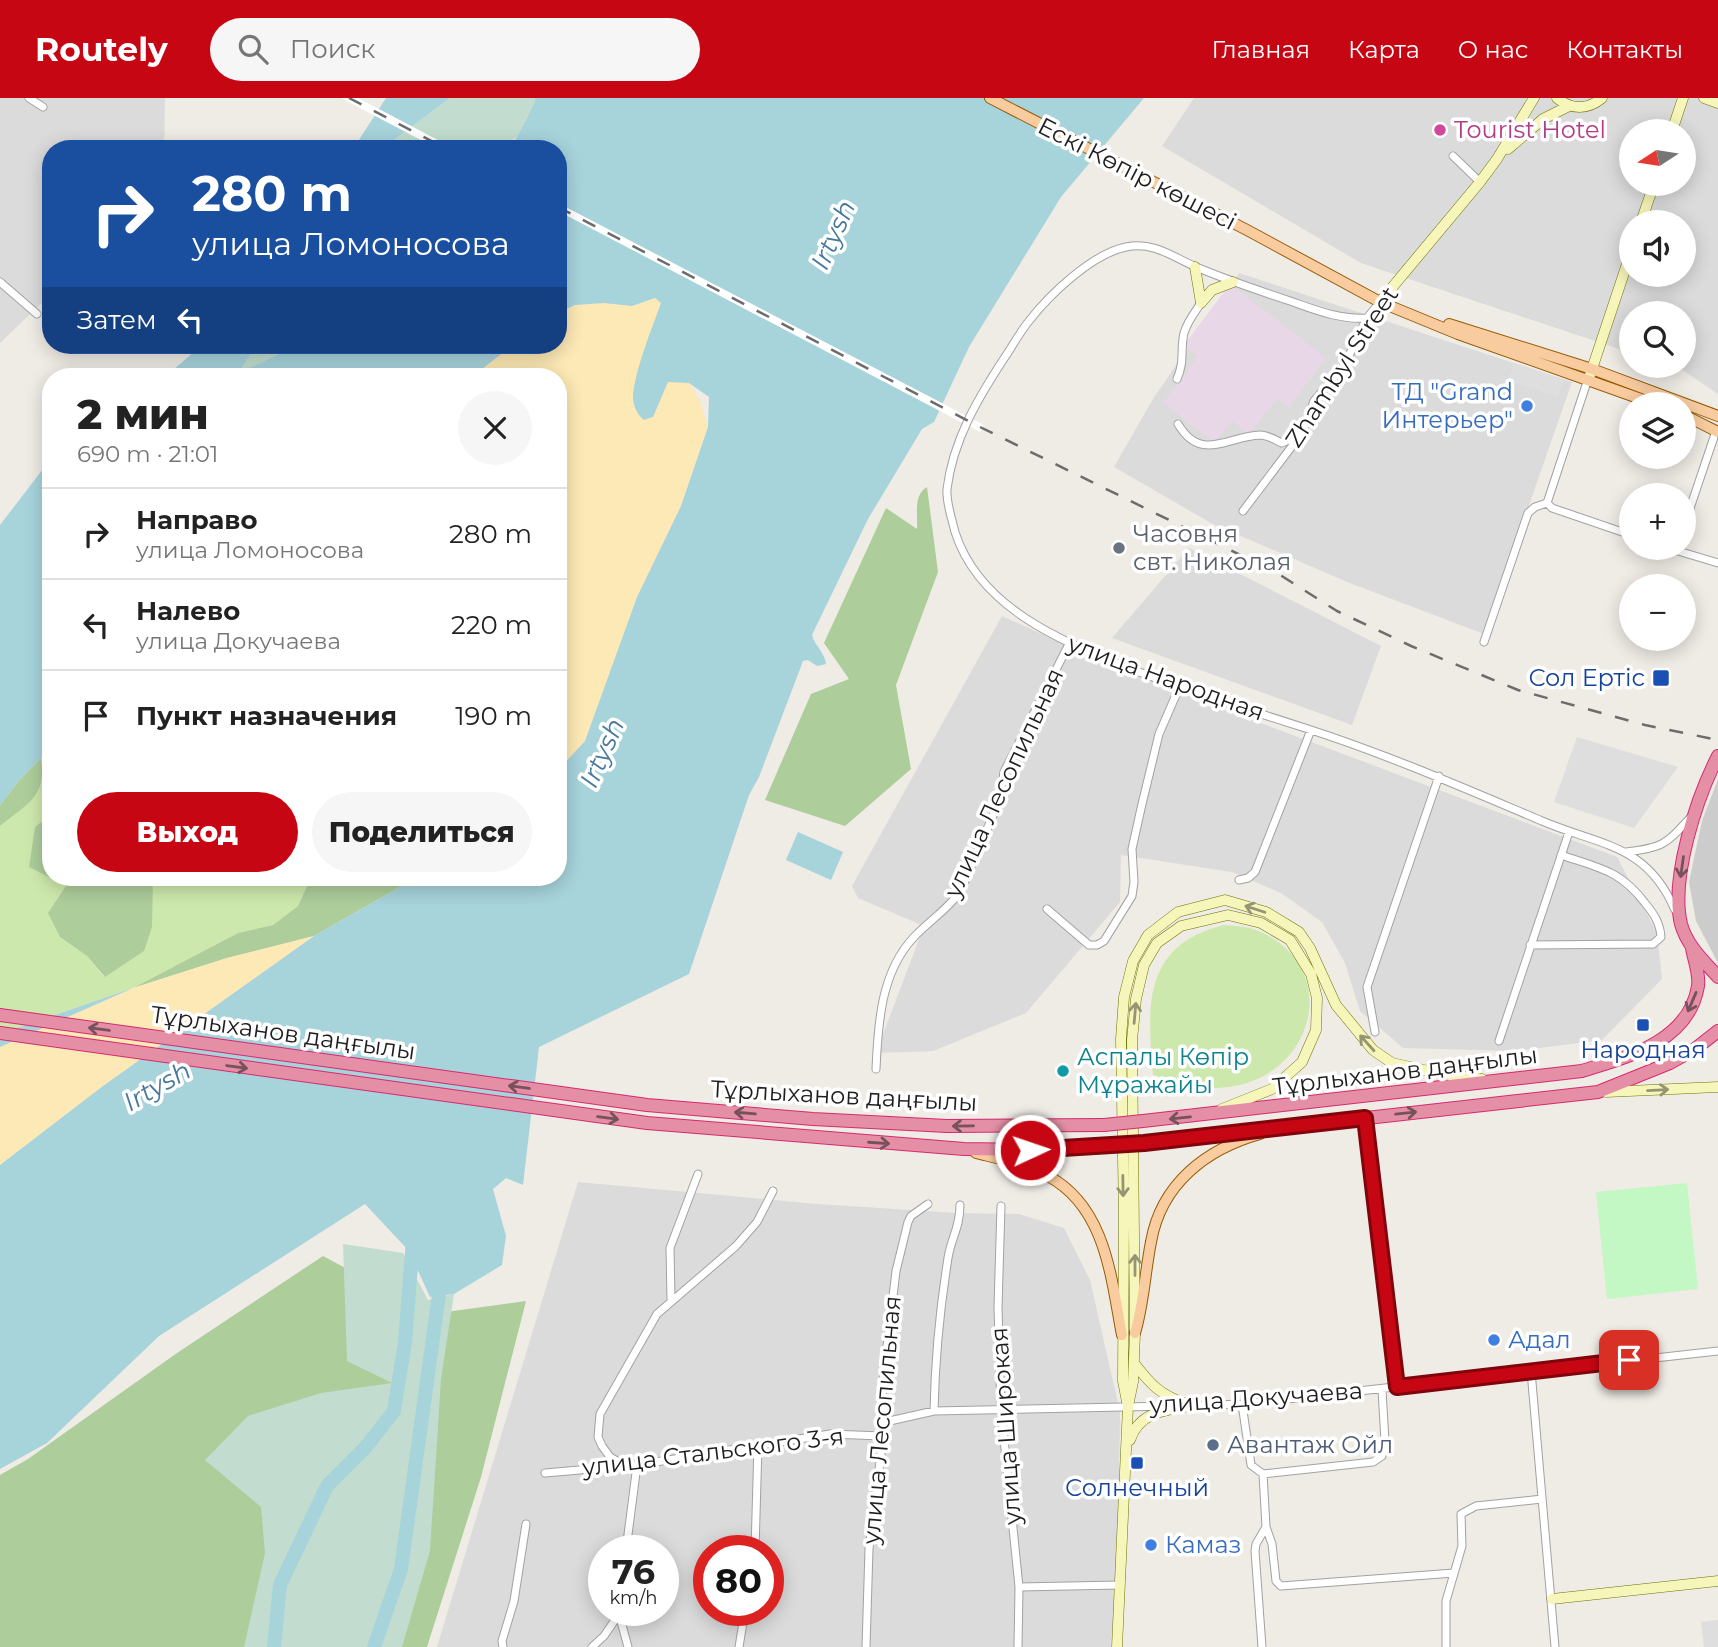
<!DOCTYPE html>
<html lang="ru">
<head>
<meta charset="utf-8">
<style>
  body { margin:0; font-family:Montserrat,sans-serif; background:#f6f6f6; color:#222; height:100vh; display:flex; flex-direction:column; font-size:26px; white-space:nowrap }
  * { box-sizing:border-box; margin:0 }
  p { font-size:23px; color:#767676 }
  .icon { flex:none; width:38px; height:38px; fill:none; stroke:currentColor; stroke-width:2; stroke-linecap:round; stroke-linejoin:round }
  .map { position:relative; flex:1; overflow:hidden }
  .details { position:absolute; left:42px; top:270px; width:525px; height:518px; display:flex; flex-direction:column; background:#fff; border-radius:28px; box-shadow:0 4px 18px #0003 }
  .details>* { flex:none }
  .top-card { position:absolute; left:42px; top:42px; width:525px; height:214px; border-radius:28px; box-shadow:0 4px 18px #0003; background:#1a4fa0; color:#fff; overflow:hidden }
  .needle { width:46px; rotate:258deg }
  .controls { position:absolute; left:1619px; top:21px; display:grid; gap:14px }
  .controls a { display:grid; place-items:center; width:77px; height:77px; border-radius:50%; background:#fff; box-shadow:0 4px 18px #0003; font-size:35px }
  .speed { position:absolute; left:588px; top:1437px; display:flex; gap:14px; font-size:35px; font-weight:700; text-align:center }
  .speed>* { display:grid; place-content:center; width:91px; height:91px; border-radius:50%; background:#fff; box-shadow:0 4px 18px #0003; line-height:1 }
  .speed small { font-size:18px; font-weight:400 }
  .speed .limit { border:10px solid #d22; background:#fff; color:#111 }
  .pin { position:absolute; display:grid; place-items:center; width:60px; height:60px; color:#fff; margin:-30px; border-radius:14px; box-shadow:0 4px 10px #0006 }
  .me { position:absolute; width:77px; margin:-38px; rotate:87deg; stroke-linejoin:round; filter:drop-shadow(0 0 5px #0008) }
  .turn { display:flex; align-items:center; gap:24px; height:147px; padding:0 35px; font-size:32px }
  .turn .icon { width:91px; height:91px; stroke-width:2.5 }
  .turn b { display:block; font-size:49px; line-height:60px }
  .then { display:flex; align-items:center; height:66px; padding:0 35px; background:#0003; gap:14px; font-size:26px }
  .round { display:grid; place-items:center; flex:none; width:74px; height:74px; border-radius:37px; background:#f6f6f6 }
  .head { display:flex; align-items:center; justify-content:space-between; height:119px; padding:0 35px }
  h1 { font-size:42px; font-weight:800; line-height:52px }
  .primary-button { display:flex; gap:14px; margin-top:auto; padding:14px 35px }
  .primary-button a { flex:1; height:80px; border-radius:42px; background:#c70613; color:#fff; font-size:28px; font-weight:800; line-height:80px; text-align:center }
  .primary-button a+a { background:#f6f6f6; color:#222 }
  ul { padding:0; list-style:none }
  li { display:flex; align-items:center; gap:21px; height:91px; padding:0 35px; border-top:2px solid #e0e0e0 }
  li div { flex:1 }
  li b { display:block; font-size:26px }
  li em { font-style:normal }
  header { display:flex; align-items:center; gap:42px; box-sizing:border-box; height:98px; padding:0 35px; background:#c70613; color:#fff }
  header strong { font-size:33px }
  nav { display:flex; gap:38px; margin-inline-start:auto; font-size:24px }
  .search { width:490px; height:63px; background:#f6f6f6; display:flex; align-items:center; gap:18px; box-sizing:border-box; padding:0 24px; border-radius:38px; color:#767676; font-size:26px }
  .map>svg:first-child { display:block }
  .residential { fill:#dcdbdb; fill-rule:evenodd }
  .industrial { fill:#e8d7e6 }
  .religious { fill:#ccc }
  .grass { fill:#cde8ac }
  .forest { fill:#adcd9b }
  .wetland { fill:#c2ddcf }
  .sand { fill:#fde9b5 }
  .park { fill:#c3f8c4 }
  .parking { fill:#dedede }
  .water { fill:#a7d3db }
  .pier { fill:#fff }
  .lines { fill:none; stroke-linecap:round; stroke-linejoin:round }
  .river { stroke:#a7d3db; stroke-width:14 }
  .street-casing { stroke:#a2a2a2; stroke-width:9 }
  .secondary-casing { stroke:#6e7308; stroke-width:11 }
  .primary-casing { stroke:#945b05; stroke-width:12 }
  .highway-casing { stroke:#d52a70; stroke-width:14 }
  .street { stroke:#fff; stroke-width:7 }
  .secondary { stroke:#f7f6ba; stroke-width:10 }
  .primary { stroke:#f9cca0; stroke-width:10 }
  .highway { stroke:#e48fa5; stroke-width:12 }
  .rail { stroke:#6c6c6c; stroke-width:2.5; stroke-dasharray:14 14; stroke-linecap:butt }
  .highway-bridge-casing { stroke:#d52a70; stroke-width:14; stroke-linecap:butt }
  .highway-bridge { stroke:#e48fa5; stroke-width:12 }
  .oneway { stroke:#77515b }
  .oneway2 { stroke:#959574 }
  .route-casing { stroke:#81040c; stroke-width:18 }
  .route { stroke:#c70613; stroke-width:12 }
  .hotel-dot { fill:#d1479c; stroke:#fff; stroke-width:2.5 }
  .shop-dot { fill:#3f7fe0; stroke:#fff; stroke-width:2.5 }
  .worship-dot { fill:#6b7280; stroke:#fff; stroke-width:2.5 }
  .transit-dot { fill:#1a4fb4; stroke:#fff; stroke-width:2.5 }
  .culture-dot { fill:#0f9aa8; stroke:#fff; stroke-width:2.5 }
  .service-dot { fill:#5c6f8a; stroke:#fff; stroke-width:2.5 }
  .labels { text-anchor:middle; stroke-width:7; stroke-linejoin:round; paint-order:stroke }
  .hotel-label { font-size:24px; fill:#b23c85; stroke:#fff; text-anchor:start }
  .street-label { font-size:24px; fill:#1e1e1e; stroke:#fff }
  .shop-label { font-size:24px; fill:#366cbe; stroke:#fff; text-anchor:start }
  .worship-label { font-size:24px; fill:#5b616d; stroke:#fff; text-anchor:start }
  .transit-label { font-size:24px; fill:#164399; stroke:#fff }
  .culture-label { font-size:24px; fill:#0d838f; stroke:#fff; text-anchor:start }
  .service-label { font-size:24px; fill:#4e5e75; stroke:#fff; text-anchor:start }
  .water-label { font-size:26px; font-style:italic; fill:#48789c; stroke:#fff }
</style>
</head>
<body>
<header>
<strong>Routely</strong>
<div class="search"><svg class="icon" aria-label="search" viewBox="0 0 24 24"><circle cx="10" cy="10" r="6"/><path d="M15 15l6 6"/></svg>Поиск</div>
<nav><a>Главная</a><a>Карта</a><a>О нас</a><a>Контакты</a></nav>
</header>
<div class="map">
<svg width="1718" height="1549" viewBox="0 0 1718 1549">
  <rect width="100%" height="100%" fill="#efebe5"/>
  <path class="residential" d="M0 0H165L164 51H51V196L0 245Z
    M1194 0H1718V296L1681 271 1671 268H1684V215H1631V255L1361 165 1162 48ZM1631 33H1684V86H1631ZM1631 124H1684V177H1631Z
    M1239 175 1572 284 1484 536 1347 484 1211 425 1114 369 1153 301Z
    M1189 450 1381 548 1352 627 1112 540Z
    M1002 518 1128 575 1617 759 1657 835 1662 881 1602 942 1517 953 1403 950 1360 913 1345 865 1322 824 1281 795 1232 774 1121 757 1120 804 1026 915 933 953 876 955 924 828 858 800 852 788Z
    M578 1084 817 1106 956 1115 1019 1116 1064 1130 1090 1182 1120 1314 1118 1459 1111 1549H437ZM604 1452H663V1512H604ZM709 1452H768V1512H709Z"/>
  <path class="industrial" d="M1230 186 1326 260 1289 309 1277 300 1249 336 1232 323 1215 345 1163 305 1198 258 1184 247Z"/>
  <path class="religious" d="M1718 681V865L1696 823 1689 784 1702 723Z"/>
  <path class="grass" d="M51 650V716L35 729 29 769 67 788 60 839 87 858 104 879 152 794 153 779H311L298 808 273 827 238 835 133 890 0 936V728C24 709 48 695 41 660Z
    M1224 827C1234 828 1246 828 1256 832 1347 868 1314 988 1216 990 1194 990 1174 983 1153 977 1147 907 1143 847 1224 827Z"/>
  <path class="forest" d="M927 389 938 474 896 587 911 671 845 728 765 702 811 596 849 581 824 545 886 410 917 431C918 416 913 397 927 389Z
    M41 660C48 698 26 707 0 728V707L20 681Z
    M51 716V779H153L152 829 144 853 105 879 87 858 60 839 48 815 66 788 29 769 35 729Z
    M311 779H414L407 785 314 838 227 860 133 890 238 835 273 827 298 808Z
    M323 1158 431 1216 526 1203 481 1379 427 1549H0V1377L28 1361 177 1255Z"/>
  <path class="wetland" d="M450 0H535V4L517 39 495 51H388L394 42Z
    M257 247H296L235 277Z
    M343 1146 403 1155 428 1202 454 1196 441 1281 430 1453 402 1549H244L265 1455 261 1409 205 1362 248 1318 321 1295 392 1285 347 1263Z"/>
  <path class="sand" d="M655 200 661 205 644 254 633 298 637 316 668 284 689 285 700 303 708 329 681 408 637 499 585 643 558 672V278H473L513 247H558V215L575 207 604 205 632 208Z
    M314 838 103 988 0 1067V949L133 890 227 860Z"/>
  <path class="park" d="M1687 1085 1698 1191 1607 1201 1596 1094Z"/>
  <path class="parking" d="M1514 265 1564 282 1558 299 1508 282Z
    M1577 639 1678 669 1634 730 1554 704Z
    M1718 1522V1549H1704L1701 1524Z"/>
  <path class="water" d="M386 0H450L394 42 388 51H353Z
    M535 0H1144L1061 99 969 249 934 324 922 331 868 421 812 537C815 548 825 555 826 566L817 568 808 562 803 563 759 679 749 697 689 876 539 949 523 1087 506 1080 493 1091 506 1138 502 1167 454 1196 430 1199 409 1153 365 1106 159 1238 47 1345 0 1371V1067L103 988 314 838 407 785 414 779H558V672L585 643 637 499 681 408 708 329 709 299 689 285 668 284 653 319 644 322C637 316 633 308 633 298 635 272 652 230 661 205L655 200 632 208 604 205 575 207 558 215V51H508L517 39 535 4Z
    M202 247H257L237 276 297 247H513L473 278H166Z
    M51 365V650L20 681 0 707V427L43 371Z
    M798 734 843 754 831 782 786 762Z
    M133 890 0 949V936Z"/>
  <path class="pier" d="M341 0H358L455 51H438Z
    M558 105 984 327 980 334 558 113Z"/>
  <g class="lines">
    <path class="river" d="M274 1549 280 1487 327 1388 365 1350 394 1313 405 1244 413 1141
      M374 1549 401 1471 441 1182"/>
    <g class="street-casing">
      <path id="street" d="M29 0 43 9
        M1453 58 1480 84
        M0 184 37 216
        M1367 220C1340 222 1316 212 1290 203 1260 193 1230 183 1201 171 1175 161 1156 143 1126 149 1092 156 1050 196 1029 223 1020 234 1013 247 1005 259 978 300 953 342 947 391 946 405 952 421 955 434 979 509 1059 542 1126 569 1185 592 1245 611 1305 630 1386 656 1464 690 1542 723 1601 748 1647 746 1675 812
        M1177 281C1185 263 1180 252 1184 235 1187 224 1195 214 1201 205
        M1588 281 1547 405 1552 410 1631 437
        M1178 326C1201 365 1228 338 1260 337 1268 337 1275 342 1282 345L1297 338
        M1243 413 1302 335 1314 303 1344 268 1367 220 1380 204
        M1684 428 1716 333
        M1668 450 1718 465
        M1484 544 1528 415 1535 409 1547 405
        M1626 754C1663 750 1666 746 1690 720
        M1239 782 1248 780 1255 774 1311 632
        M1047 811 1089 847H1097L1104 843 1132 798 1134 784 1132 751 1142 706 1159 636 1179 590
        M1530 847 1653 846 1661 839C1660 825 1654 816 1645 805 1620 772 1599 770 1561 757
        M1375 934 1367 889 1439 678
        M1499 943 1569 734
        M876 971C878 925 881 874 914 839 929 823 947 812 960 794L1000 701 1004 674 1069 546
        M1365 1020 1397 1289
        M1001 1108 998 1209 1001 1312 1019 1489 1018 1549
        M671 1201 670 1150 698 1076
        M1531 1273 1555 1549
        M1242 1306 1251 1367 1263 1376 1373 1364 1382 1358 1385 1343 1382 1292
        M1186 1308 1242 1306 1718 1253
        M934 1313C935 1263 940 1210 948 1160 951 1140 960 1130 960 1107
        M885 1324 934 1313 1171 1308
        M624 1367 610 1359 602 1348 598 1339 600 1316 657 1216 736 1148 757 1124 773 1093
        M545 1375 637 1367 830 1336 882 1338
        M1263 1376 1266 1429 1272 1446 1276 1483 1281 1488 1454 1475
        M626 1452 637 1367
        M755 1452 758 1347
        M1019 1489 1120 1487
        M619 1516 628 1549
        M503 1549 502 1543 514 1503 526 1426
        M592 1549 604 1538 619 1516
        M739 1549 745 1512
        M866 1549 869 1451 885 1324 882 1291 896 1173 908 1124 911 1118 928 1106
        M1262 1549 1255 1453 1256 1446 1266 1429
        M1446 1549V1503L1462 1448 1461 1416 1476 1408 1542 1401"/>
    </g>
    <g class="secondary-casing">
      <path id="secondary" d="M1557 0C1571 12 1588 12 1602 0
        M1704 0 1718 5
        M1672 33 1683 0
        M1508 51 1543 21 1569 8
        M1641 124 1654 86
        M1195 169 1201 205
        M1380 204 1480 84 1497 61 1534 0
        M1201 205 1212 192 1233 184
        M1590 277 1631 154
        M1606 994 1718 989
        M1134 1265C1151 1287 1160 1297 1187 1306
        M1127 1304 1123 1283 1124 1118 1121 941 1124 899 1133 863 1148 837 1178 814 1225 802 1266 814 1299 834 1310 850 1336 907 1373 952 1392 965 1442 976 1482 981
        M1130 1342C1139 1314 1165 1312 1190 1308
        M1552 1501 1718 1483
        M1117 1549 1128 1308 1133 1284 1135 1235 1132 942 1136 901 1144 867 1157 845 1181 828 1228 817 1261 825 1290 842 1311 876 1317 900 1316 932 1302 964 1272 991 1222 1011"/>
    </g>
    <g class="primary-casing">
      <path id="primary" d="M990 0 1247 132 1380 204 1458 236 1655 306
        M1449 226 1592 271 1718 318
        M1684 317 1718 334
        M976 1055C1000 1061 1026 1066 1048 1078 1106 1109 1111 1180 1122 1237
        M1135 1235C1144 1205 1145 1174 1151 1144 1161 1086 1206 1051 1260 1036"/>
    </g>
    <g class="highway-casing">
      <path id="highway" d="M1718 658C1697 699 1670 780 1681 826 1687 848 1704 863 1718 879
        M0 917 647 1007 813 1021 947 1028 1104 1027
        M0 935 647 1025 964 1051 1030 1052 1106 1048
        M1143 1023 1582 973C1627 959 1689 944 1698 888 1700 877 1694 862 1692 850
        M1144 1045 1598 994 1670 965 1695 951 1718 933"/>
    </g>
    <use href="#street" class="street"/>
    <use href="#secondary" class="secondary"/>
    <use href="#primary" class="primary"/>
    <use href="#highway" class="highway"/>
    <path class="rail" d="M349 0 447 51
      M558 109 982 330 1277 475 1337 513 1411 548 1518 592 1645 627 1718 642"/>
    <g class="highway-bridge-casing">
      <path id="highway-bridge" d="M1104 1027 1143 1023
        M1106 1048 1144 1045"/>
    </g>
    <use href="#highway-bridge" class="highway-bridge"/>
  </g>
  <defs><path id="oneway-shaft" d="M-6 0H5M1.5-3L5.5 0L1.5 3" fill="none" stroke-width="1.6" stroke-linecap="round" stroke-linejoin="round" transform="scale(1.75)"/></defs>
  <g class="oneway">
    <use href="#oneway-shaft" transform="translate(1682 769) rotate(98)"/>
    <use href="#oneway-shaft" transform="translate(1692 904) rotate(113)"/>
    <use href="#oneway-shaft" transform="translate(99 931) rotate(-172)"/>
    <use href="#oneway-shaft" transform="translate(237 969) rotate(8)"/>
    <use href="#oneway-shaft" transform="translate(519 989) rotate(-172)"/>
    <use href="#oneway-shaft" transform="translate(745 1015) rotate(-175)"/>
    <use href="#oneway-shaft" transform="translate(1406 1015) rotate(-6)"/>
    <use href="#oneway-shaft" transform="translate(608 1020) rotate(7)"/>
    <use href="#oneway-shaft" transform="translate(1180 1020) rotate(174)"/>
    <use href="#oneway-shaft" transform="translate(963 1028) rotate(179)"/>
    <use href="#oneway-shaft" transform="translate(879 1045) rotate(4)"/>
  </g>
  <g class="oneway2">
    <use href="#oneway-shaft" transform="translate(1255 811) rotate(-162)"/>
    <use href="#oneway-shaft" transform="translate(1135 915) rotate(-85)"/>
    <use href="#oneway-shaft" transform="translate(1367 945) rotate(-132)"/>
    <use href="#oneway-shaft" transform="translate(1658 992) rotate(-3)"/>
    <use href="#oneway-shaft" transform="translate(1123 1088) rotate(89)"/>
    <use href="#oneway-shaft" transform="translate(1135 1167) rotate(-90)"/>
  </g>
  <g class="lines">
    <g class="route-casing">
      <path id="route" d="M1030 1052 1144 1045 1365 1020 1397 1289 1629 1262"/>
    </g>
    <use href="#route" class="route"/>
  </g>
  <circle class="hotel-dot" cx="1440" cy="32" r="7"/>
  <g class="shop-dot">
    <circle cx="1527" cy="308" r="7"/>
    <circle cx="1494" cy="1242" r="7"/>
    <circle cx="1151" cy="1447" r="7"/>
  </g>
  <circle class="worship-dot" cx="1119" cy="450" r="7"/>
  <g class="transit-dot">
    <rect x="1652" y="571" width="18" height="18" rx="3.5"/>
    <rect x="1636" y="920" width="14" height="14" rx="3.5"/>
    <rect x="1130" y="1358" width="14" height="14" rx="3.5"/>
  </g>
  <circle class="culture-dot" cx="1063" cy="973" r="7"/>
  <circle class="service-dot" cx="1213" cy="1347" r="7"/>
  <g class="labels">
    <g class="hotel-label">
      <text x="1454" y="40">Tourist Hotel</text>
    </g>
    <g class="street-label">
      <text transform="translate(1137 76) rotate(27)" y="8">Ескі Көпір көшесі</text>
      <text transform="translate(1342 269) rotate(-57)" y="8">Zhambyl Street</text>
      <text transform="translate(1166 580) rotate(20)" y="8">улица Народная</text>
      <text transform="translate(1004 685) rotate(-65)" y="8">улица Лесопильная</text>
      <text transform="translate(283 935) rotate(8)" y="8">Тұрлыханов даңғылы</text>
      <text transform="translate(1405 973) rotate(-7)" y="8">Тұрлыханов даңғылы</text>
      <text transform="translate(844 998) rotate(3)" y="8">Тұрлыханов даңғылы</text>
      <text transform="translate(1256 1300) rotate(-4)" y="8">улица Докучаева</text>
      <text transform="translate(882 1322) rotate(-85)" y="8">улица Лесопильная</text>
      <text transform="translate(1006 1328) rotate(-94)" y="8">улица Широкая</text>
      <text transform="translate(713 1354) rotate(-7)" y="8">улица Стальского 3-я</text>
    </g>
    <g class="shop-label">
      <text x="1513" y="302" text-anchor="end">ТД "Grand<tspan x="1513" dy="28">Интерьер"</tspan></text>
      <text x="1508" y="1250">Адал</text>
      <text x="1165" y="1455">Камаз</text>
    </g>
    <g class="worship-label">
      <text x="1133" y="444">Часовня<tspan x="1133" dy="28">свт. Николая</tspan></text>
    </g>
    <g class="transit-label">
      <text x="1645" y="588" text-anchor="end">Сол Ертіс</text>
      <text x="1643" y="960">Народная</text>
      <text x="1137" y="1398">Солнечный</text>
    </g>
    <g class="culture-label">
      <text x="1077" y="967">Аспалы Көпір<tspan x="1077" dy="28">Мұражайы</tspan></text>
    </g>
    <g class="service-label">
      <text x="1227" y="1355">Авантаж Ойл</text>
    </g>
    <g class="water-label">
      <text transform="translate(833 137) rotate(-66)" y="9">Irtysh</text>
      <text transform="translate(602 655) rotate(-66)" y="9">Irtysh</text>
      <text transform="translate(157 988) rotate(-30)" y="9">Irtysh</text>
    </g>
  </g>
</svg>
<div class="controls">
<a><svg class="needle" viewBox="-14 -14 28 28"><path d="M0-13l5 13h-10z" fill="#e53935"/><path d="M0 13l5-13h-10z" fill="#767676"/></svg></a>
<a><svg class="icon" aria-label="sound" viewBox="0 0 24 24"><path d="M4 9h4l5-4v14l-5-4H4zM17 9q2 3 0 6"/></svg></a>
<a><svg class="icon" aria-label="search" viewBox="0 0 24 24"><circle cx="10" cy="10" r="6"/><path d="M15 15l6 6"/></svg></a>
<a><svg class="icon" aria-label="layers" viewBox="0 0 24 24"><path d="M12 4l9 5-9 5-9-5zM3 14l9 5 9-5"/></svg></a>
<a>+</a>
<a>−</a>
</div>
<div class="speed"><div>76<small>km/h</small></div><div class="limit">80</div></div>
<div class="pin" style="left:1629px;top:1262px;background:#d93025"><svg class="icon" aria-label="arrive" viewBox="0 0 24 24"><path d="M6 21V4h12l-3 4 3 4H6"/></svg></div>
<svg class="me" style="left:1030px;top:1052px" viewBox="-20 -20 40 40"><circle r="17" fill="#c70613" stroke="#fff" stroke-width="3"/><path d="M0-11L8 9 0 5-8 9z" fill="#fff"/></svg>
<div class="top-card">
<div class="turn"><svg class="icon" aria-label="right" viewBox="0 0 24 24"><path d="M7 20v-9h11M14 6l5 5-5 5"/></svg><div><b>280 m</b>улица Ломоносова</div></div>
<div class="then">Затем<svg class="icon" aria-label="left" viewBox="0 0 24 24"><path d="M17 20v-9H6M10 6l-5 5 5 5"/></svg></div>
</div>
<section class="details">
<div class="head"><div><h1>2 мин</h1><p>690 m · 21:01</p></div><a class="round"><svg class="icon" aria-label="close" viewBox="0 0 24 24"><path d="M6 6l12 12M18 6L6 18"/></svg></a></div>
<ul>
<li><svg class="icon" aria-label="right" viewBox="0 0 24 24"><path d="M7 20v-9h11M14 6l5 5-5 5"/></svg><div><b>Направо</b><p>улица Ломоносова</p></div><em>280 m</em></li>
<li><svg class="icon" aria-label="left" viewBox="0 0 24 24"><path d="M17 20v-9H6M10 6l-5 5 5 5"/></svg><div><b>Налево</b><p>улица Докучаева</p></div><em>220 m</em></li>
<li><svg class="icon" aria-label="arrive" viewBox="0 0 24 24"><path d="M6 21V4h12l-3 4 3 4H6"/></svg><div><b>Пункт назначения</b></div><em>190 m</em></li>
</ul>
<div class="primary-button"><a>Выход</a><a>Поделиться</a></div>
</section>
</div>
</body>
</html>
